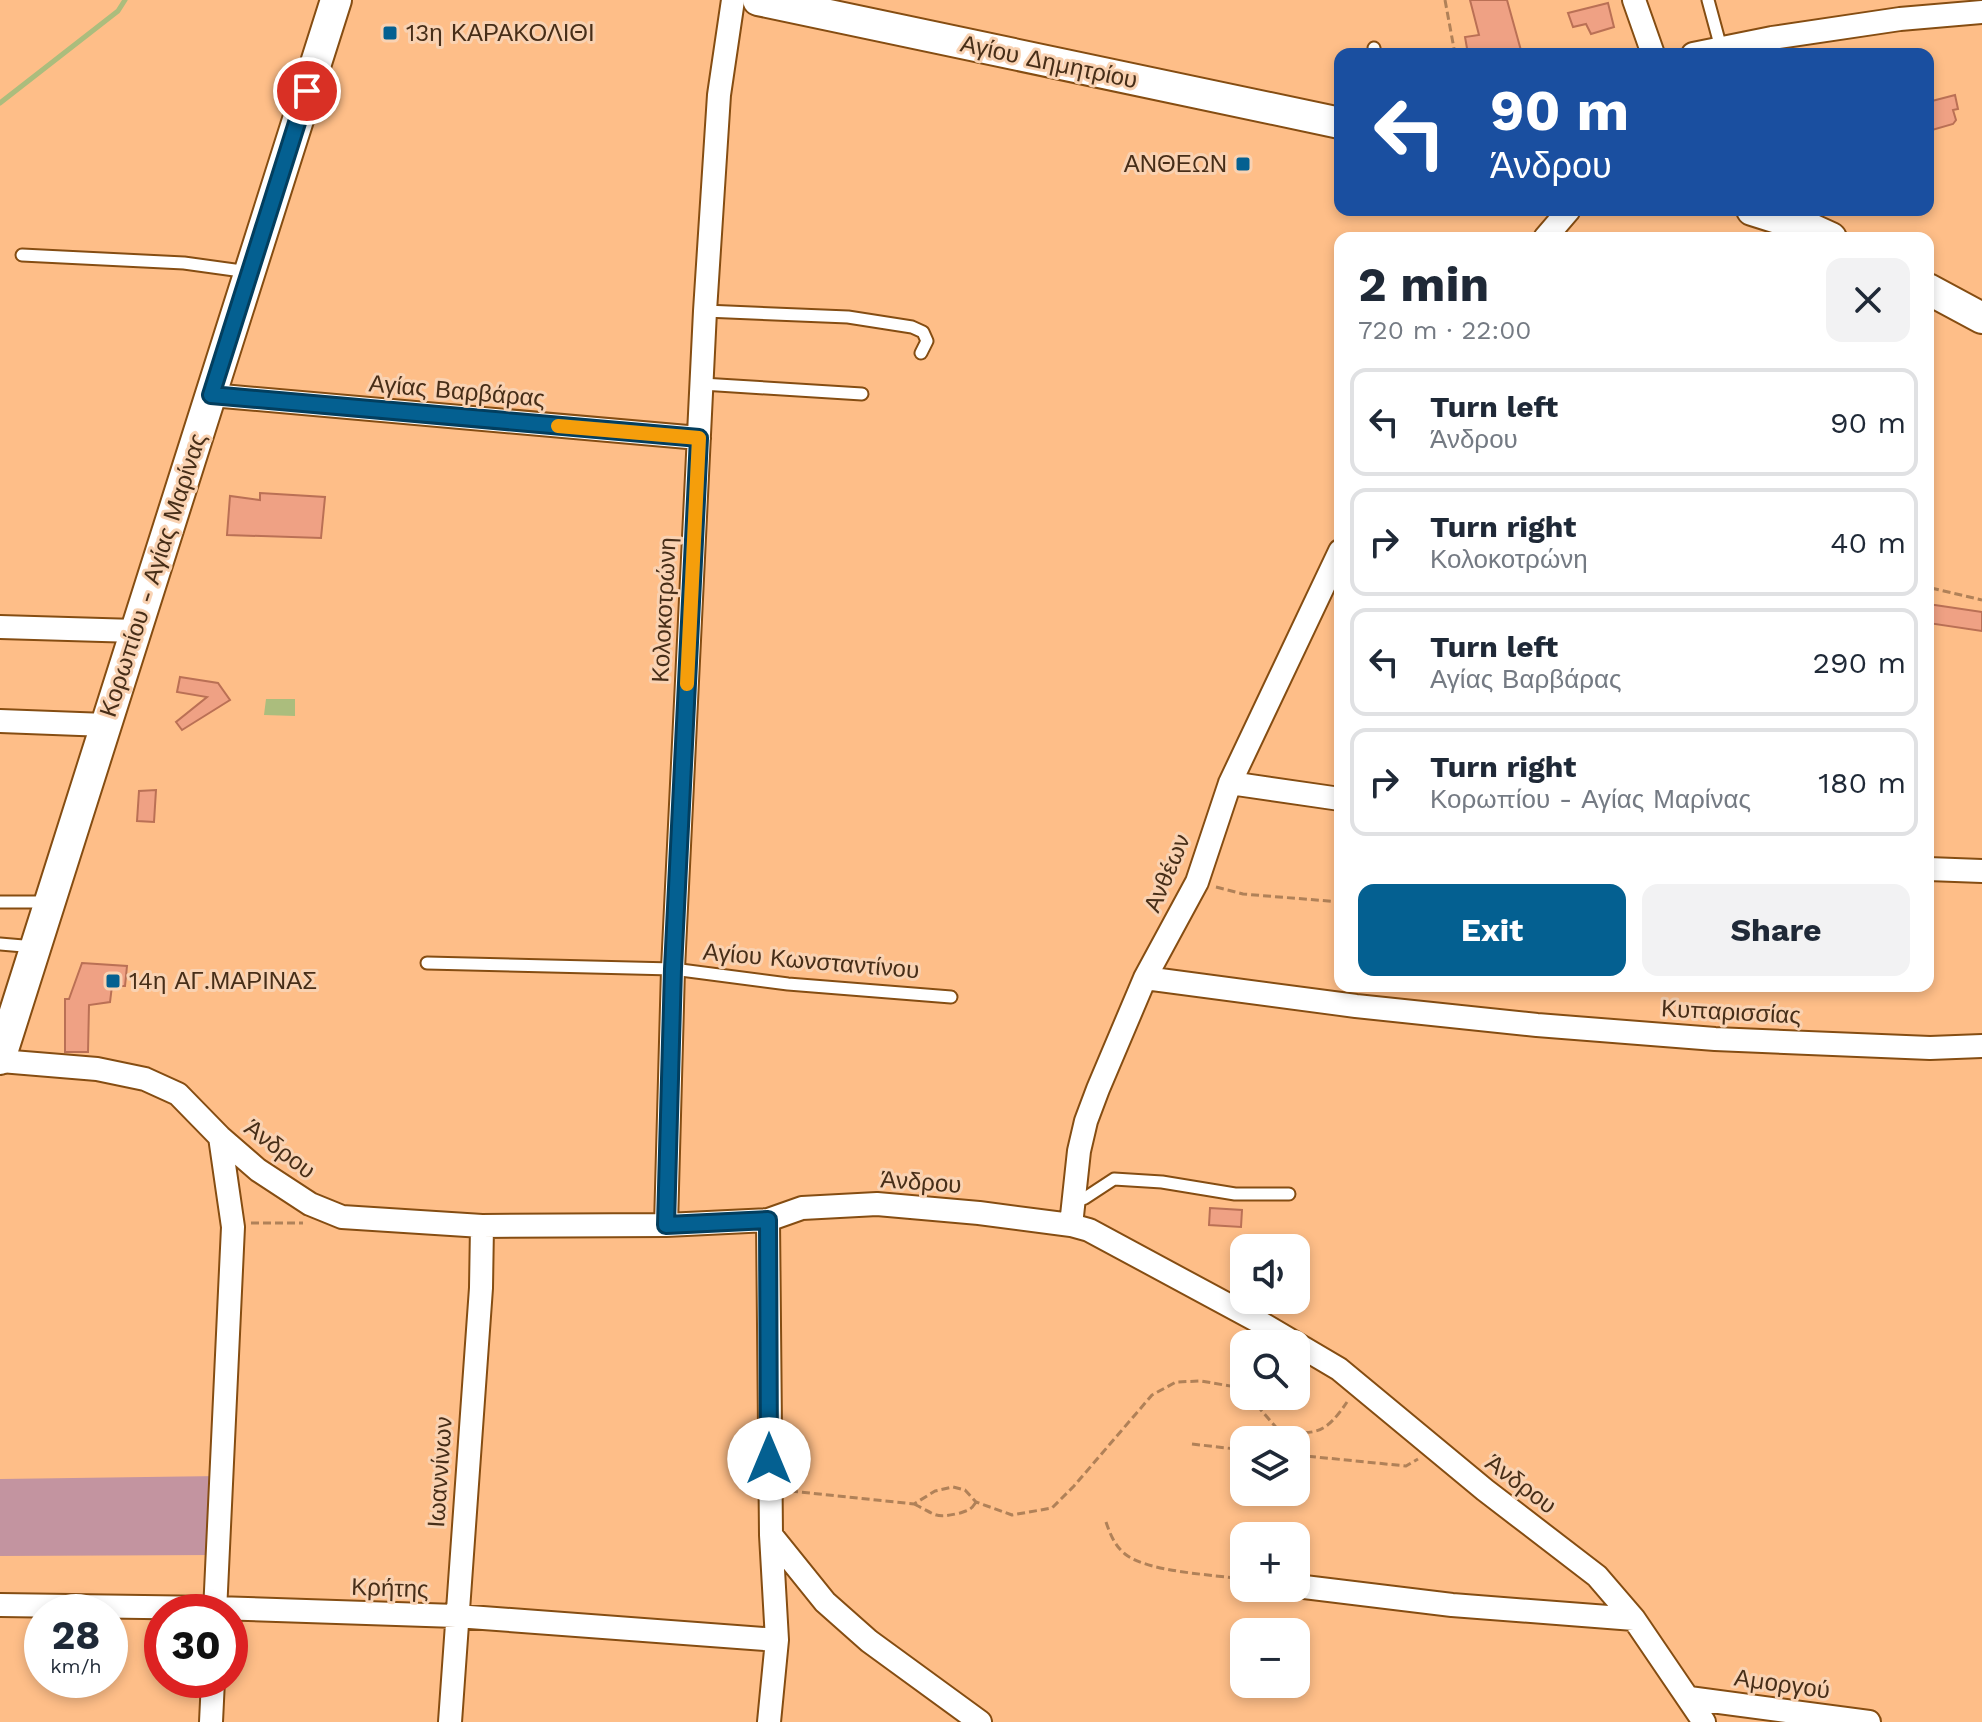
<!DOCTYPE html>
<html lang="en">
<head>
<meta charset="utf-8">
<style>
  body { margin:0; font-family:"Work Sans",sans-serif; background:#f2f2f3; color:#1f2937; height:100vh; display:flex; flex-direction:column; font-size:30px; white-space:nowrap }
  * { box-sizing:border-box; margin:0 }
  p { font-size:26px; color:#747a83 }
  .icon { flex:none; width:44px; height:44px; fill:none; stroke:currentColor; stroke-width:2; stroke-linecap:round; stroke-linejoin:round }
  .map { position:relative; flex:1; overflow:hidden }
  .side { position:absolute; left:1334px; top:232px; width:600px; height:760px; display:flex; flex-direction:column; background:#fff; border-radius:16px; box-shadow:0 4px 12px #0003 }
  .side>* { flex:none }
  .banner { position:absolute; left:1334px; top:48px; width:600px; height:168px; border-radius:16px; box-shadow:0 4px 12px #0003; background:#1a4fa0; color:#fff; overflow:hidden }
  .tools { position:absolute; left:1230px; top:1234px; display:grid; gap:16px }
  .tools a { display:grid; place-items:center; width:80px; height:80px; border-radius:16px; background:#fff; box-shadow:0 4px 12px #0003; font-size:40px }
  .speed { position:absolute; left:24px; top:1594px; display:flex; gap:16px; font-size:40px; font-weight:700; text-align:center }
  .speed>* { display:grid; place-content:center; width:104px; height:104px; border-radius:50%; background:#fff; box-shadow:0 4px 12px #0003; line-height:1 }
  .speed small { font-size:20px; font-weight:400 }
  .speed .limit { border:12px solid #d22; background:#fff; color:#111 }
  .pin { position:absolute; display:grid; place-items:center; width:68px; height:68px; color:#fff; margin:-34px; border:4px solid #fff; border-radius:50%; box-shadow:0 2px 8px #0007 }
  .me { position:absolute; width:88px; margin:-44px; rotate:0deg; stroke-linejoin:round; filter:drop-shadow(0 0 6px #0008) }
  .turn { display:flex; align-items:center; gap:28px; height:168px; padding:0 24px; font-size:36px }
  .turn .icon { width:104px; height:104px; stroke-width:2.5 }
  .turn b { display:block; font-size:56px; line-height:68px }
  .round { display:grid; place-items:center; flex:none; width:84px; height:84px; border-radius:16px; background:#f2f2f3 }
  .head { display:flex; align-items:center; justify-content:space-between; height:136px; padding:0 24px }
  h1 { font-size:48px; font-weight:700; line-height:60px }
  .action { display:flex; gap:16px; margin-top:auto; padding:16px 24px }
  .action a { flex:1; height:92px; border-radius:16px; background:#046091; color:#fff; font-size:32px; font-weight:700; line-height:92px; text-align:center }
  .action a+a { background:#f2f2f3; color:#1f2937 }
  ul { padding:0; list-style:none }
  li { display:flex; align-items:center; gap:24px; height:108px; margin:0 16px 12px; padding:0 8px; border:4px solid #e0e1e3; border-radius:16px }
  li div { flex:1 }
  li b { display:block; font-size:30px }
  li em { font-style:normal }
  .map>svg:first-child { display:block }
  .green { fill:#c394a0 }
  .water { fill:#abbd7d }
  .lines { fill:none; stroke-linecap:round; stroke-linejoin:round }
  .stream { stroke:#abbd7d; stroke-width:5 }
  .building { fill:#efa184; stroke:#ba7055; stroke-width:2 }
  .lane-casing { stroke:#854d12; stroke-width:15 }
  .street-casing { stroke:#854d12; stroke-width:26 }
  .secondary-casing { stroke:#854d12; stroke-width:34 }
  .path { stroke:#b08158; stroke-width:3; stroke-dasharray:8 4; stroke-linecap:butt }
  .lane { stroke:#fff; stroke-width:11 }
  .street { stroke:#fff; stroke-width:22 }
  .secondary { stroke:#fff; stroke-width:30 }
  .route-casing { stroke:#033e5e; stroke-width:20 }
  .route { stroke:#046091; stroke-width:14 }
  .slow { stroke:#f59e0b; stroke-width:14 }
  .poi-dot { fill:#046091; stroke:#f9d2b2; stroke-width:3 }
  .labels { text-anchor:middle; stroke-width:6; stroke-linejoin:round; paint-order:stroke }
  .poi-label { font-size:24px; fill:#472e18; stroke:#f9d2b2; text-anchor:start }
  .street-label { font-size:24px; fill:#472e18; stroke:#f9d2b2 }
</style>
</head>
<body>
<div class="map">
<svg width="1982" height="1722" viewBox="0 0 1982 1722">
  <rect width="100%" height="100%" fill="#febe88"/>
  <path class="green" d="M220 1476 215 1555 0 1556V1479Z"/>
  <path class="water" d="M266 699H295V716L264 715Z"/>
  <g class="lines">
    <path class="stream" d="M0 103 118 11 125 0"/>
  </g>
  <path class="building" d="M1470 0H1507L1522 54H1468L1465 37 1479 35Z
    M1608 3 1614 27 1591 34 1586 24 1573 27 1568 13Z
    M1955 95 1958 109 1953 110 1956 120 1953 124 1932 130 1928 102Z
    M260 493 325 497 321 538 227 535 230 496 260 500Z
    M1928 604 1982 612V631L1928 623Z
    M180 677 218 683 230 700 182 730 176 722 207 697 177 692Z
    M156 790 154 822 137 821 139 791Z
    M82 963 127 966 125 986H112L110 1002 89 1005 88 1052H65V999H69Z
    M1210 1208 1242 1210 1241 1227 1209 1225Z"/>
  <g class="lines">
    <g class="lane-casing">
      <path id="lane" d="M1708 0 1721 48
        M1374 48 1375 54
        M22 255 184 263 249 272
        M705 311 848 317 912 327 923 332 927 341 921 353
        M702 384 862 394
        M0 902H49
        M0 944 35 947
        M427 963 673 969 788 984 951 997
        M1074 1202 1085 1198 1114 1179 1162 1182 1235 1194H1289"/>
    </g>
    <g class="street-casing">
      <path id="street" d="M1634 0 1653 54
        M1693 54 1772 38 1900 19 1982 12
        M1545 238 1569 210
        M211 395 699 438
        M0 627 136 631
        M0 721 106 725
        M1230 783 1340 799
        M1928 869 1982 871
        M1145 978 1356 1006 1537 1025 1715 1039 1930 1048 1982 1046
        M0 1061 97 1069 145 1079 178 1094 220 1137 258 1170 310 1204 342 1217 482 1226 666 1225 768 1220 802 1208 877 1204 979 1213 1071 1225 1089 1230 1256 1320 1339 1369 1485 1490 1597 1576 1634 1619 1704 1722
        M768 1220 771 1535 777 1640 769 1722
        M666 1225 673 969 705 311 719 95 733 0
        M1071 1225 1079 1151 1086 1121 1098 1089 1145 978 1197 882 1230 783 1340 551
        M771 1535 825 1602 869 1641 980 1722
        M1296 1586 1452 1605 1634 1619
        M0 1605 215 1608 456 1616 777 1640
        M215 1612 233 1227 220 1137
        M1689 1698 1869 1722
        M211 1722 213 1680
        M450 1722 481 1288 482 1226"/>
    </g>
    <g class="secondary-casing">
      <path id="secondary" d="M758 0 1340 123
        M1752 210 1809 228 1831 238
        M1928 289 1982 318
        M0 1059 336 0"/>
    </g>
    <path class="path" d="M1445 0 1455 54
      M1931 588 1982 600
      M1216 887 1243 894 1340 902
      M251 1223H303
      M1249 1396 1280 1432C1317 1435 1326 1433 1347 1402
      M1192 1444 1244 1450
      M1296 1455 1406 1466 1418 1459
      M790 1491 914 1504 935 1491 953 1487 965 1490 976 1502 1012 1515 1052 1508 1074 1486 1152 1395 1176 1382 1201 1381 1236 1387 1244 1393
      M914 1504C937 1515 934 1519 960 1513 969 1510 971 1510 976 1502
      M1106 1522C1110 1534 1115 1546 1125 1554 1147 1572 1215 1575 1244 1579"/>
    <use href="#lane" class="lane"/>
    <use href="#street" class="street"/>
    <use href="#secondary" class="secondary"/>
  </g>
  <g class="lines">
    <g class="route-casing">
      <path id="route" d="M307 91 211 395 699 438 673 969 666 1225 768 1220 769 1459"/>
    </g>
    <use href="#route" class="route"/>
    <path class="slow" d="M558 426 699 438 687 684"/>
  </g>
  <g class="poi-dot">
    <rect x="382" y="25" width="16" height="16" rx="4"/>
    <rect x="1235" y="156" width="16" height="16" rx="4"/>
    <rect x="105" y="973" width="16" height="16" rx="4"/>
  </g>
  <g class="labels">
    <g class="poi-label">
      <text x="406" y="41">13η ΚΑΡΑΚΟΛΙΘΙ</text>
      <text x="1227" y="172" text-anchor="end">ΑΝΘΕΩΝ</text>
      <text x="129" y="989">14η ΑΓ.ΜΑΡΙΝΑΣ</text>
    </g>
    <g class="street-label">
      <text transform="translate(1049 62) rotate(12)" y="8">Αγίου Δημητρίου</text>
      <text transform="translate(457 391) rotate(5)" y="8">Αγίας Βαρβάρας</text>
      <text transform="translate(153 575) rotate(-72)" y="8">Κορωπίου - Αγίας Μαρίνας</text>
      <text transform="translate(664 610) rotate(-87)" y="8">Κολοκοτρώνη</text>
      <text transform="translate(1167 873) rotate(-67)" y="8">Ανθέων</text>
      <text transform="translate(811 961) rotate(5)" y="8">Αγίου Κωνσταντίνου</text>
      <text transform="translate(1731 1012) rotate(3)" y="8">Κυπαρισσίας</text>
      <text transform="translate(280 1149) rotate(37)" y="8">Άνδρου</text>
      <text transform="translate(921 1182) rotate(4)" y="8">Άνδρου</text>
      <text transform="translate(440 1472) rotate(-86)" y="8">Ιωαννίνων</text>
      <text transform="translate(1521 1484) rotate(37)" y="8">Άνδρου</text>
      <text transform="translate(390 1588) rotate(2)" y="8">Κρήτης</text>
      <text transform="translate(1782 1684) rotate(8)" y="8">Αμοργού</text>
    </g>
  </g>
</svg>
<div class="tools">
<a><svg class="icon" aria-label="sound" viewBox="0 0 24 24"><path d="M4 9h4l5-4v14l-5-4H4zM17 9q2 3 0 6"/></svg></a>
<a><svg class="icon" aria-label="search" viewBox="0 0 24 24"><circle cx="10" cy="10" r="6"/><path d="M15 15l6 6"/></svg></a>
<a><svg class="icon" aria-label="layers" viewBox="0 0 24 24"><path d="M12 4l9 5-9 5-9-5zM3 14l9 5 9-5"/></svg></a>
<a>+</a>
<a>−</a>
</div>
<div class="speed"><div>28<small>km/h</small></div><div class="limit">30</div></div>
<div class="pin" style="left:307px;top:91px;background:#d93025"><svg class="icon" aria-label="arrive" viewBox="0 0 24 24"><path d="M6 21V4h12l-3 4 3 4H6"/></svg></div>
<svg class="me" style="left:769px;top:1459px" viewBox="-20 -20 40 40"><circle r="19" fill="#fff"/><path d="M0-13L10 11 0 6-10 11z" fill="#046091"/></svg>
<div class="banner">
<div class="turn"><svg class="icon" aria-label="left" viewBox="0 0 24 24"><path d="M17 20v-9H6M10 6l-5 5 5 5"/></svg><div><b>90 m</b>Άνδρου</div></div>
</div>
<section class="side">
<div class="head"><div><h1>2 min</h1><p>720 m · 22:00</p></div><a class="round"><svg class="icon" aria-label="close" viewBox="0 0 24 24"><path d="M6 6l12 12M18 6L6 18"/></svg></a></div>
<ul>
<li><svg class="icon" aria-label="left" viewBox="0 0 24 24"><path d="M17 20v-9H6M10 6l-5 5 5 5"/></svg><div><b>Turn left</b><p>Άνδρου</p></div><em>90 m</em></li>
<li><svg class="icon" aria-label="right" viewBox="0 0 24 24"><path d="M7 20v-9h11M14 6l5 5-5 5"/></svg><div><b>Turn right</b><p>Κολοκοτρώνη</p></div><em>40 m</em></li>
<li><svg class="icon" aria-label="left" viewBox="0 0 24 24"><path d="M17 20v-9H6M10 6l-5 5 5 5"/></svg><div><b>Turn left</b><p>Αγίας Βαρβάρας</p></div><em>290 m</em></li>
<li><svg class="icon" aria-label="right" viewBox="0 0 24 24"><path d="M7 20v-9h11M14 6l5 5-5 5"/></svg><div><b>Turn right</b><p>Κορωπίου - Αγίας Μαρίνας</p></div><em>180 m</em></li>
</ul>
<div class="action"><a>Exit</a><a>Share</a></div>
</section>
</div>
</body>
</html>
